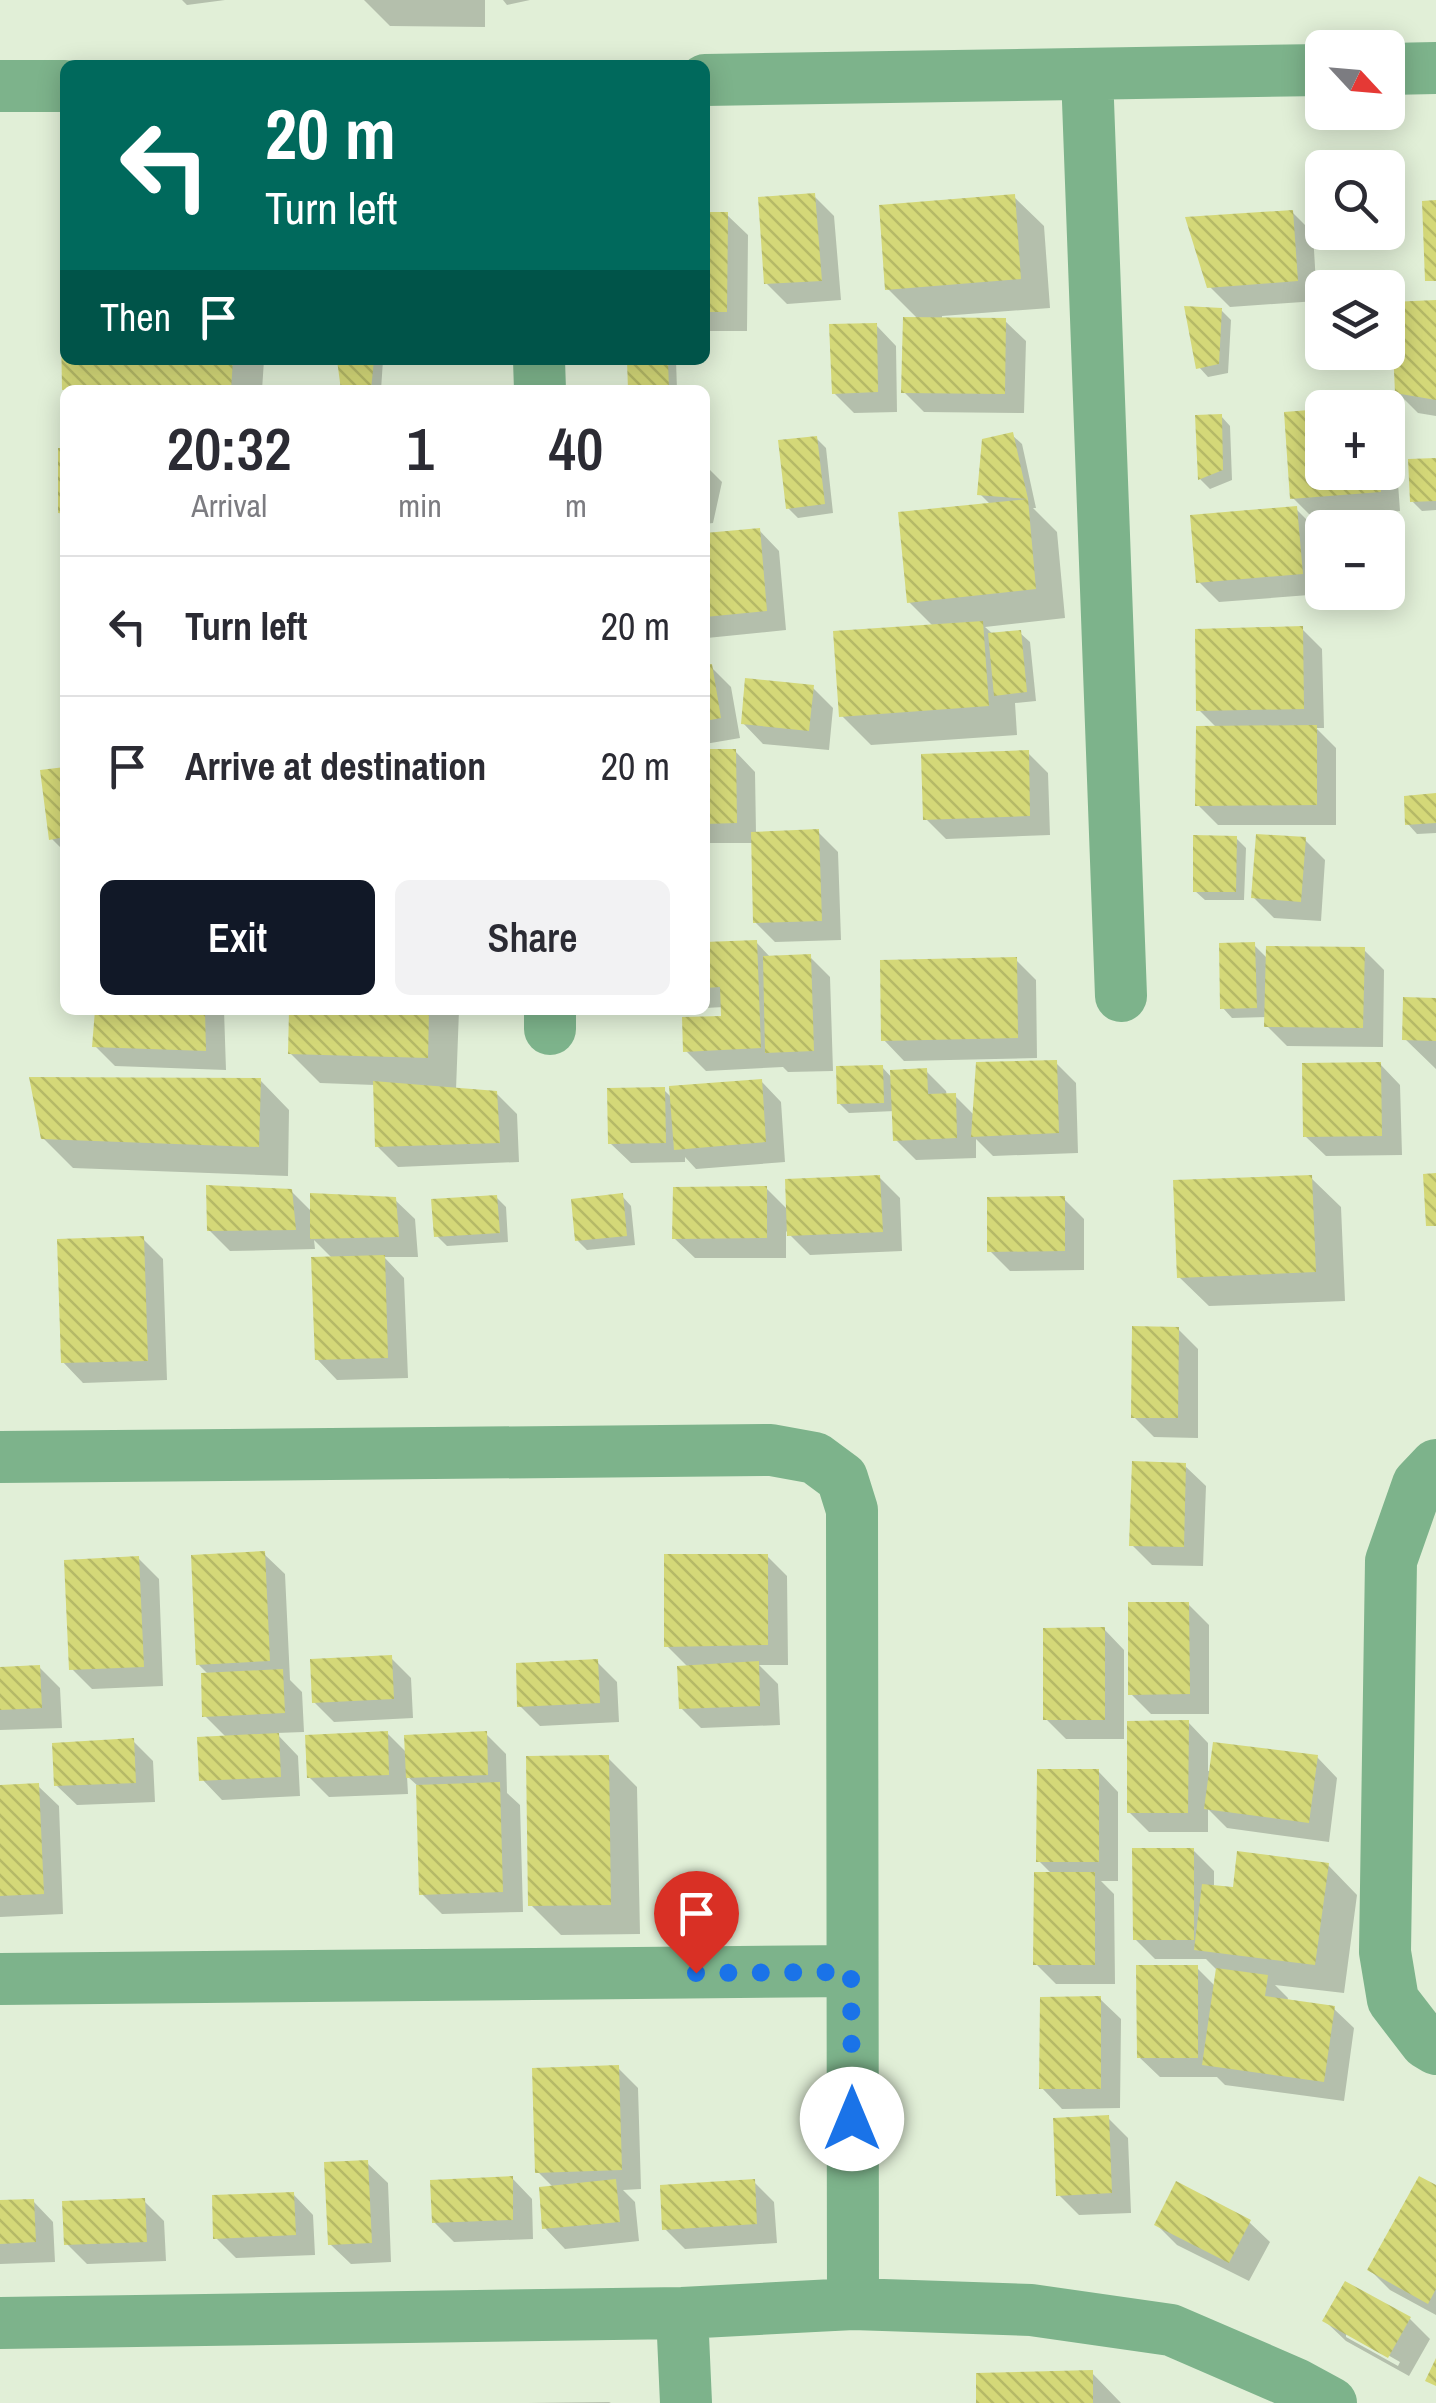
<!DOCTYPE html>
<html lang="en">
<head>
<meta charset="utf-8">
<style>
  body { margin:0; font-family:"Archivo Narrow",sans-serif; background:#f2f2f3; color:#2b2b33; height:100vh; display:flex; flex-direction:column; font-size:38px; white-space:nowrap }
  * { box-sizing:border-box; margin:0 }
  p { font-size:32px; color:#7c7c81 }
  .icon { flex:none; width:55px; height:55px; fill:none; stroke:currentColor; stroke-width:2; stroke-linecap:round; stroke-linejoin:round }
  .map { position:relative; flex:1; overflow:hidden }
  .sheet { position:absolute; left:60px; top:385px; width:650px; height:630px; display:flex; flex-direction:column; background:#fff; border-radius:15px; box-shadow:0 5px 25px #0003 }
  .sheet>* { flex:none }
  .banner { position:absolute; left:60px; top:60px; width:650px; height:305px; border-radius:15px; box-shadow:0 5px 25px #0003; background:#00695c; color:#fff; overflow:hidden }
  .needle { width:65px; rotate:116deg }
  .tools { position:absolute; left:1305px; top:30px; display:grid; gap:20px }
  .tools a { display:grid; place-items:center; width:100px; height:100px; border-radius:15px; background:#fff; box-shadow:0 5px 25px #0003; font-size:50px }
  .pin { position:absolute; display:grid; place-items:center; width:85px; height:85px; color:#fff; margin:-102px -42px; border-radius:50% 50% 50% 0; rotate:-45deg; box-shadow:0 0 10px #0007 }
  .pin .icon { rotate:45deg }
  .me { position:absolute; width:110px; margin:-55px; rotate:0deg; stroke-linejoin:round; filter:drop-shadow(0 0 8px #0008) }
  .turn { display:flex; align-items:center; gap:35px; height:210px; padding:0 40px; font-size:45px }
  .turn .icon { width:130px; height:130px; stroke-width:2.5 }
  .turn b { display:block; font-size:70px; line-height:85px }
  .then { display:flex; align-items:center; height:95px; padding:0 40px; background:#0003; gap:20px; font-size:38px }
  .eta { display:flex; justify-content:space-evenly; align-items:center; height:170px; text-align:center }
  .eta b { font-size:60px; font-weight:600; line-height:70px }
  .cta { display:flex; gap:20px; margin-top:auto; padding:20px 40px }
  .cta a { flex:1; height:115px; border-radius:15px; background:#111827; color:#fff; font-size:40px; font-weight:600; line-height:115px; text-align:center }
  .cta a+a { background:#f2f2f3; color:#2b2b33 }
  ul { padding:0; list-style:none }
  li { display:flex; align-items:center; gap:30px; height:140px; padding:0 40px; border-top:2px solid #e1e1e2 }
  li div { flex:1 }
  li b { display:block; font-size:38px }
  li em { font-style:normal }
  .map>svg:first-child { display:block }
  .shadow { fill:#0003; fill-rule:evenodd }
  .building { fill:url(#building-back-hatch) }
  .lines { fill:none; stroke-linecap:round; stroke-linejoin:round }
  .street { stroke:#7db38b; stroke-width:52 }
  .route { stroke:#1a73e8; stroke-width:18; stroke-dasharray:0 32.4 }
</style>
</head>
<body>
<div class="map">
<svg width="1436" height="2403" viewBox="0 0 1436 2403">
  <defs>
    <pattern id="building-back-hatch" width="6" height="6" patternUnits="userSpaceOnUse" patternTransform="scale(2.5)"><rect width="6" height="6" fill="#d4d878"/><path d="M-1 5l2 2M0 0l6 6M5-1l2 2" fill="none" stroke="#b5b967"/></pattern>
  </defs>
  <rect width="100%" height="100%" fill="#e1efd7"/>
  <path class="shadow" d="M182 0H225L187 5Z
    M364 0H485V27L390 26Z
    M503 0H530L507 5Z
    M814 196 834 216 841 300 787 304 766 283Z
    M1014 197 1044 226 1050 308 942 316V320L1005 321 1026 341 1024 413 924 412 904 392 919 320 888 289Z
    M1292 212 1313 233 1317 301 1230 307 1209 286Z
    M705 215H727L748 235 747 331H705Z
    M1436 303V416L1418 413 1397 392Z
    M1221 310 1231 320 1228 373 1208 377 1199 367Z
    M876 325 896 346 897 412 854 413 834 393Z
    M63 330 65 360H264L262 390H65V403Z
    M340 360H383L381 390H343Z
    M630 360H676L677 390H631Z
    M1322 412V472H1388V422L1394 428 1400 511 1313 518 1293 498 1287 414Z
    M1221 416 1230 426 1232 480 1210 489 1200 479 1198 417Z
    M1012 435 1022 444 1036 508H1033L1057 532 1065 618 985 627 994 635 1020 633 1030 642 1036 701 1015 703 1017 735 871 745 842 716 934 627 909 602 992 506 980 494Z
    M816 438 826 448 833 513 798 518 788 508Z
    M1436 460V510L1422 511 1412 501Z
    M705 465 722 482 713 523 705 524Z
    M1296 509 1316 529 1322 594 1219 602 1199 582Z
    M759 530 779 551 786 630 707 638 705 535Z
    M1302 629 1322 649 1324 728H1316L1336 748V825H1218L1198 805 1217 728 1199 710Z
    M711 667 731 687 740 738 705 744V668Z
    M813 688 833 708 829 750 763 744 743 723Z
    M735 751 755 772 756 834 818 832 838 852 841 940 775 942 755 922 753 843H705V752Z
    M1028 753 1048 773 1050 835 946 839 926 819Z
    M65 769V852L52 839Z
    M1436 796V833L1417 834 1408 824Z
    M1236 838 1246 848 1244 900H1205L1195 891Z
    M1305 840 1325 860 1321 921 1274 918 1254 898Z
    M756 942 771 958 810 957 830 977 833 1071 788 1072 783 1067 706 1071 686 1051 724 1018V1007L705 1008V945Z
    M1254 945 1268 959 1364 950 1384 970 1383 1047 1287 1046 1267 1026V1017L1232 1018 1223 1008Z
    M1016 960 1036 980 1037 1058 904 1061 884 1040Z
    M1436 1000V1069L1405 1039Z
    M97 1010H224L226 1070 115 1066 95 1046Z
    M292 1010H459L456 1090 496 1093 517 1114 519 1162 398 1167 377 1146 375 1085 320 1083 290 1053Z
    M1056 1063 1076 1083 1078 1153 993 1156 976 1139V1158L916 1160 896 1140 895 1111 849 1113 839 1103 882 1067 893 1079 926 1071 946 1091 947 1096H955L975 1116Z
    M1380 1064 1400 1085 1402 1155 1326 1156 1305 1136Z
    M260 1080 289 1110 288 1176 73 1168 43 1138Z
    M761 1081 781 1102 785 1162 696 1169 685 1157V1162L631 1163 610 1143 664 1090 672 1098Z
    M879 1177 900 1198 902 1251 810 1255 786 1231V1258H695L674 1238 766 1188 789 1211Z
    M1311 1178 1341 1207 1345 1301 1209 1306 1179 1277Z
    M291 1191 312 1212 394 1199 415 1219 418 1257H384L404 1278 408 1378 337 1380 317 1359 333 1259 314 1240 315 1249 230 1251 209 1230Z
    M622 1196 631 1206 635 1245 587 1250 577 1240Z
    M496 1197 506 1207 508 1242 447 1246 437 1236Z
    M1064 1199 1084 1219V1270L1010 1271 990 1251Z
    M143 1239 163 1259 167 1380 83 1383 63 1362Z
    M1178 1329 1198 1349V1438L1154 1437 1134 1417Z
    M1185 1466 1206 1486 1203 1566 1152 1565 1132 1545Z
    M264 1554 285 1574 290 1680 302 1692 304 1732 276 1733 298 1756 300 1796 222 1800 202 1779 227 1738 205 1716 209 1675 198 1664Z
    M767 1556 787 1576 788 1665H759L778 1684 780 1725 701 1728 681 1708 689 1668 667 1646Z
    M138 1558 159 1579 163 1686 92 1689 72 1669Z
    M1188 1604 1209 1625V1714H1151L1131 1694Z
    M1104 1629 1124 1650V1739H1066L1046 1719Z
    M391 1658 411 1678 413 1718 334 1722 314 1702Z
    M597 1662 617 1682 619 1722 540 1726 520 1706Z
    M39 1667 60 1688 62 1728 0 1730V1669Z
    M1188 1722 1208 1743V1771L1317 1757 1337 1778 1329 1842 1227 1828 1208 1809V1832H1149L1129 1812Z
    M387 1733 408 1754 486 1734 506 1754 507 1793 520 1805 523 1912 442 1914 422 1894 419 1787 407 1776 408 1794 329 1797 309 1777Z
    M133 1741 153 1761 155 1802 77 1805 56 1785Z
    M608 1758 637 1787 640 1934 561 1935 531 1905Z
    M1098 1771 1118 1792V1881H1101L1114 1894 1115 1984H1056L1036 1964 1052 1874 1039 1861Z
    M38 1786 59 1806 63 1914 0 1917V1788Z
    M1193 1850 1214 1871V1888L1235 1890 1328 1865 1357 1895 1344 1993 1275 1985 1288 1998 1287 2002 1333 2008 1354 2028 1344 2101 1225 2085 1217 2077H1160L1139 2057 1197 1968 1216 1987 1218 1971 1206 1959H1155L1135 1939Z
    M1100 1999 1121 2019 1120 2108 1062 2109 1042 2088Z
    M618 2068 638 2088 641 2189 623 2190 635 2202 639 2241 565 2249 545 2228 554 2188 538 2172Z
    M1108 2118 1128 2138 1131 2213 1079 2215 1059 2195Z
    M367 2163 388 2183 391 2262 351 2264 330 2244Z
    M512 2178 532 2199 533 2239 454 2242 434 2222Z
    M754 2182 774 2202 777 2243 685 2249 665 2229Z
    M1436 2188V2315L1390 2290 1370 2270Z
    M293 2194 313 2215 315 2255 236 2258 216 2238Z
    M33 2201 53 2222 55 2262 0 2264V2203Z
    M144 2201 164 2221 166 2261 87 2264 67 2244Z
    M1249 2222 1270 2242 1249 2281 1177 2245 1157 2225Z
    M1410 2319 1430 2339 1409 2376 1346 2341 1325 2321ZM1346 2331 1400 2362 1398 2366 1346 2337Z
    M1092 2373 1121 2403H979Z
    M609 2402 611 2403H527Z"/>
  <path class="building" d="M815 193 822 281 764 284 758 197Z
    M1015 194 1021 279 885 290 879 205Z
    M1436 200V281H1425L1422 201Z
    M1293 210 1298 281 1207 288 1185 217Z
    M705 212H728L727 312H705Z
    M62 262H65V304H61Z
    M1436 300V400L1395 393 1391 302Z
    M1184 306 1222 308 1219 364 1196 369Z
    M903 317 1006 318 1005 394 901 393Z
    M877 323 878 392 832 394 829 324Z
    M61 327H65V360H233L231 390H62Z
    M337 360H374L371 390H341Z
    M627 360H668L669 390H628Z
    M1322 409V472H1380L1381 492 1290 499 1284 412Z
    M1222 414 1223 470 1198 480 1195 415Z
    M1013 432 1028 499 977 495 982 439Z
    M817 436 825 504 786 509 778 440Z
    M58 448H65V514L58 513Z
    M1436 458V501L1410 502 1408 459Z
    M1028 499 1036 589 907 603 898 512Z
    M1297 506 1303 574 1196 583 1190 515Z
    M760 528 767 611 705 617V533Z
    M983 621 989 706 839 717 833 631Z
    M1303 626 1304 709 1196 711 1195 629Z
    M1021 630 1027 692 994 696 988 633Z
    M712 664 721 718 705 721V665Z
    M745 678 814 685 809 731 741 724Z
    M1317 725V805L1195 806 1196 726Z
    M705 749H736L737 823 705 824Z
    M1029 750 1030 816 923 820 921 754Z
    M65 767V837L49 840 40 770Z
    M1436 793V823L1405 825 1404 796Z
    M819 829 822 921 753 923 751 832Z
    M1256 834 1306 837 1301 902 1251 898Z
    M1193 835 1237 836 1236 892H1193Z
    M757 940 761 1048 683 1052 682 1017 721 1016 720 987 705 988V942Z
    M1255 942 1257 1008 1220 1009 1219 943Z
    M1266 946 1365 947 1363 1028 1264 1027Z
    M811 954 814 1051 765 1053 763 956Z
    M1017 957 1018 1038 881 1041 880 960Z
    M1403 997 1436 998V1041L1402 1040Z
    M95 1010H205L206 1051 92 1047Z
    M289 1010H429L428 1058 288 1054Z
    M1057 1060 1059 1133 971 1137 976 1062Z
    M1381 1062 1382 1136 1303 1137 1302 1063Z
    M883 1065 884 1103 837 1104 836 1066Z
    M927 1068 928 1094 956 1093 957 1138 893 1141 890 1070Z
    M29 1077 261 1078 259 1147 41 1139Z
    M762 1079 766 1142 674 1150 669 1086Z
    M373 1081 497 1091 500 1143 375 1147Z
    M665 1087 666 1143 608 1144 607 1088Z
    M1436 1173V1226H1426L1423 1174Z
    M880 1175 883 1232 787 1236 785 1179Z
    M1312 1175 1316 1272 1177 1278 1173 1180Z
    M206 1185 292 1189 296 1230 207 1231Z
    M767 1186V1238L672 1239 673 1187Z
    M310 1193 396 1197 399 1237 310 1239Z
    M623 1193 627 1236 575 1241 571 1199Z
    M497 1195 500 1233 434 1237 431 1199Z
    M1065 1196V1251L987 1252V1197Z
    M144 1236 148 1361 61 1363 57 1239Z
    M385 1255 388 1358 315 1360 311 1257Z
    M1132 1326 1179 1327 1178 1418H1131Z
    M1132 1461 1186 1463 1184 1547 1129 1546Z
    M265 1551 270 1661 196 1665 191 1555Z
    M664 1554H768V1645L664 1647Z
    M139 1556 144 1667 69 1670 64 1560Z
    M1128 1602H1189L1190 1694 1128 1695Z
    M1105 1627V1720H1043V1628Z
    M392 1655 394 1699 312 1703 310 1659Z
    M598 1659 600 1703 517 1707 516 1663Z
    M759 1661 760 1706 679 1709 677 1666Z
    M40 1665 42 1708 0 1710V1667Z
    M283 1669 285 1713 202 1717 201 1673Z
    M1189 1720 1188 1813H1127V1721Z
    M388 1731 389 1775 307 1778 305 1735Z
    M487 1731 488 1775 406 1778 404 1735Z
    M279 1733 281 1777 199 1781 197 1737Z
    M134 1738 136 1783 54 1786 52 1743Z
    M1213 1742 1318 1755 1309 1823 1204 1809Z
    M609 1755 611 1905 528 1906 526 1756Z
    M1037 1769H1099V1862H1036Z
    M500 1782 503 1892 419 1895 416 1785Z
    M39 1783 44 1894 0 1896V1785Z
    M1132 1848H1194V1940H1133Z
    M1237 1851 1329 1863 1315 1965 1194 1950 1202 1884 1233 1887Z
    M1034 1872H1095V1965H1033Z
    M1136 1965H1198V2058H1137Z
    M1216 1968 1268 1975 1265 1996 1335 2006 1324 2082 1202 2065Z
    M1101 1996V2089H1039L1040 1997Z
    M619 2065 622 2170 535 2173 532 2068Z
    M1109 2115 1112 2193 1056 2196 1053 2118Z
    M368 2160 372 2243 328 2245 324 2162Z
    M513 2176V2220L432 2223 430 2180Z
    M1419 2176 1436 2185V2289L1428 2304 1367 2270Z
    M616 2179 620 2222 542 2229 539 2187Z
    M755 2179 757 2224 662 2230 660 2185Z
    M1176 2181 1251 2220 1229 2263 1154 2225Z
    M294 2192 296 2235 213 2239 212 2195Z
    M145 2198 147 2242 64 2245 62 2201Z
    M34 2199 36 2242 0 2244V2200Z
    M1345 2281 1411 2317 1388 2358 1322 2321Z
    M1436 2358V2386L1425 2381Z
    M1093 2370V2403H976V2373Z"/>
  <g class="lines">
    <path class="street" d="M1388 69 1436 68
      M1087 74 1121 996
      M705 80 1322 70
      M0 86H65
      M539 360 540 390
      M550 1010V1029
      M0 1457 771 1450 815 1458 842 1478 852 1510 853 2304
      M1436 1465 1418 1484 1391 1561 1385 1952 1393 2000 1426 2043 1436 2049
      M0 1979 851 1971
      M682 2313 686 2403
      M0 2323 682 2313 853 2304 1031 2310 1171 2330 1296 2384 1331 2403"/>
  </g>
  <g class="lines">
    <path class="route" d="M696 1973 851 1972 852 2119"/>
  </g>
</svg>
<div class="tools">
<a><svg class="needle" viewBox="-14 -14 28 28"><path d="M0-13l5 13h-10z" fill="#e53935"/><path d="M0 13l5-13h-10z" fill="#7c7c81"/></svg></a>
<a><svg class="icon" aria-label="search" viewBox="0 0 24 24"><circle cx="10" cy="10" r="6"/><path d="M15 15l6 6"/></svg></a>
<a><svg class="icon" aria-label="layers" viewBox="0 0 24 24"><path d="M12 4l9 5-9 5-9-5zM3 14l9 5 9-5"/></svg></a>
<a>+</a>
<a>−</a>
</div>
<div class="pin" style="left:696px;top:1973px;background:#d93025"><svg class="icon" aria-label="arrive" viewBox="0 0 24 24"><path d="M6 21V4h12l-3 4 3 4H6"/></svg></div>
<svg class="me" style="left:852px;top:2119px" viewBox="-20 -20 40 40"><circle r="19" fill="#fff"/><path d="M0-13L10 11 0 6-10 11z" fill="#1a73e8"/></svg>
<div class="banner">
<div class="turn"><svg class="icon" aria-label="left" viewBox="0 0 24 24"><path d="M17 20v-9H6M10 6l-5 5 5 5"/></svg><div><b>20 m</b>Turn left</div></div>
<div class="then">Then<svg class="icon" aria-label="arrive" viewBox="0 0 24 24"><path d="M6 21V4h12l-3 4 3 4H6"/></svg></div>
</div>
<section class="sheet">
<div class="eta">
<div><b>20:32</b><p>Arrival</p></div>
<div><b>1</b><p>min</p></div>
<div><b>40</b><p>m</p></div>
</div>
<ul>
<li><svg class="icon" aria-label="left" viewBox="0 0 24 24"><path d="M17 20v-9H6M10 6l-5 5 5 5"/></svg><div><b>Turn left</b></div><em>20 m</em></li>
<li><svg class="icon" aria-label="arrive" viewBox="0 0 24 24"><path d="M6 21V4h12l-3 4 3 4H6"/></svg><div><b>Arrive at destination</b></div><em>20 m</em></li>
</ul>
<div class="cta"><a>Exit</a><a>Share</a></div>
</section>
</div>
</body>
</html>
